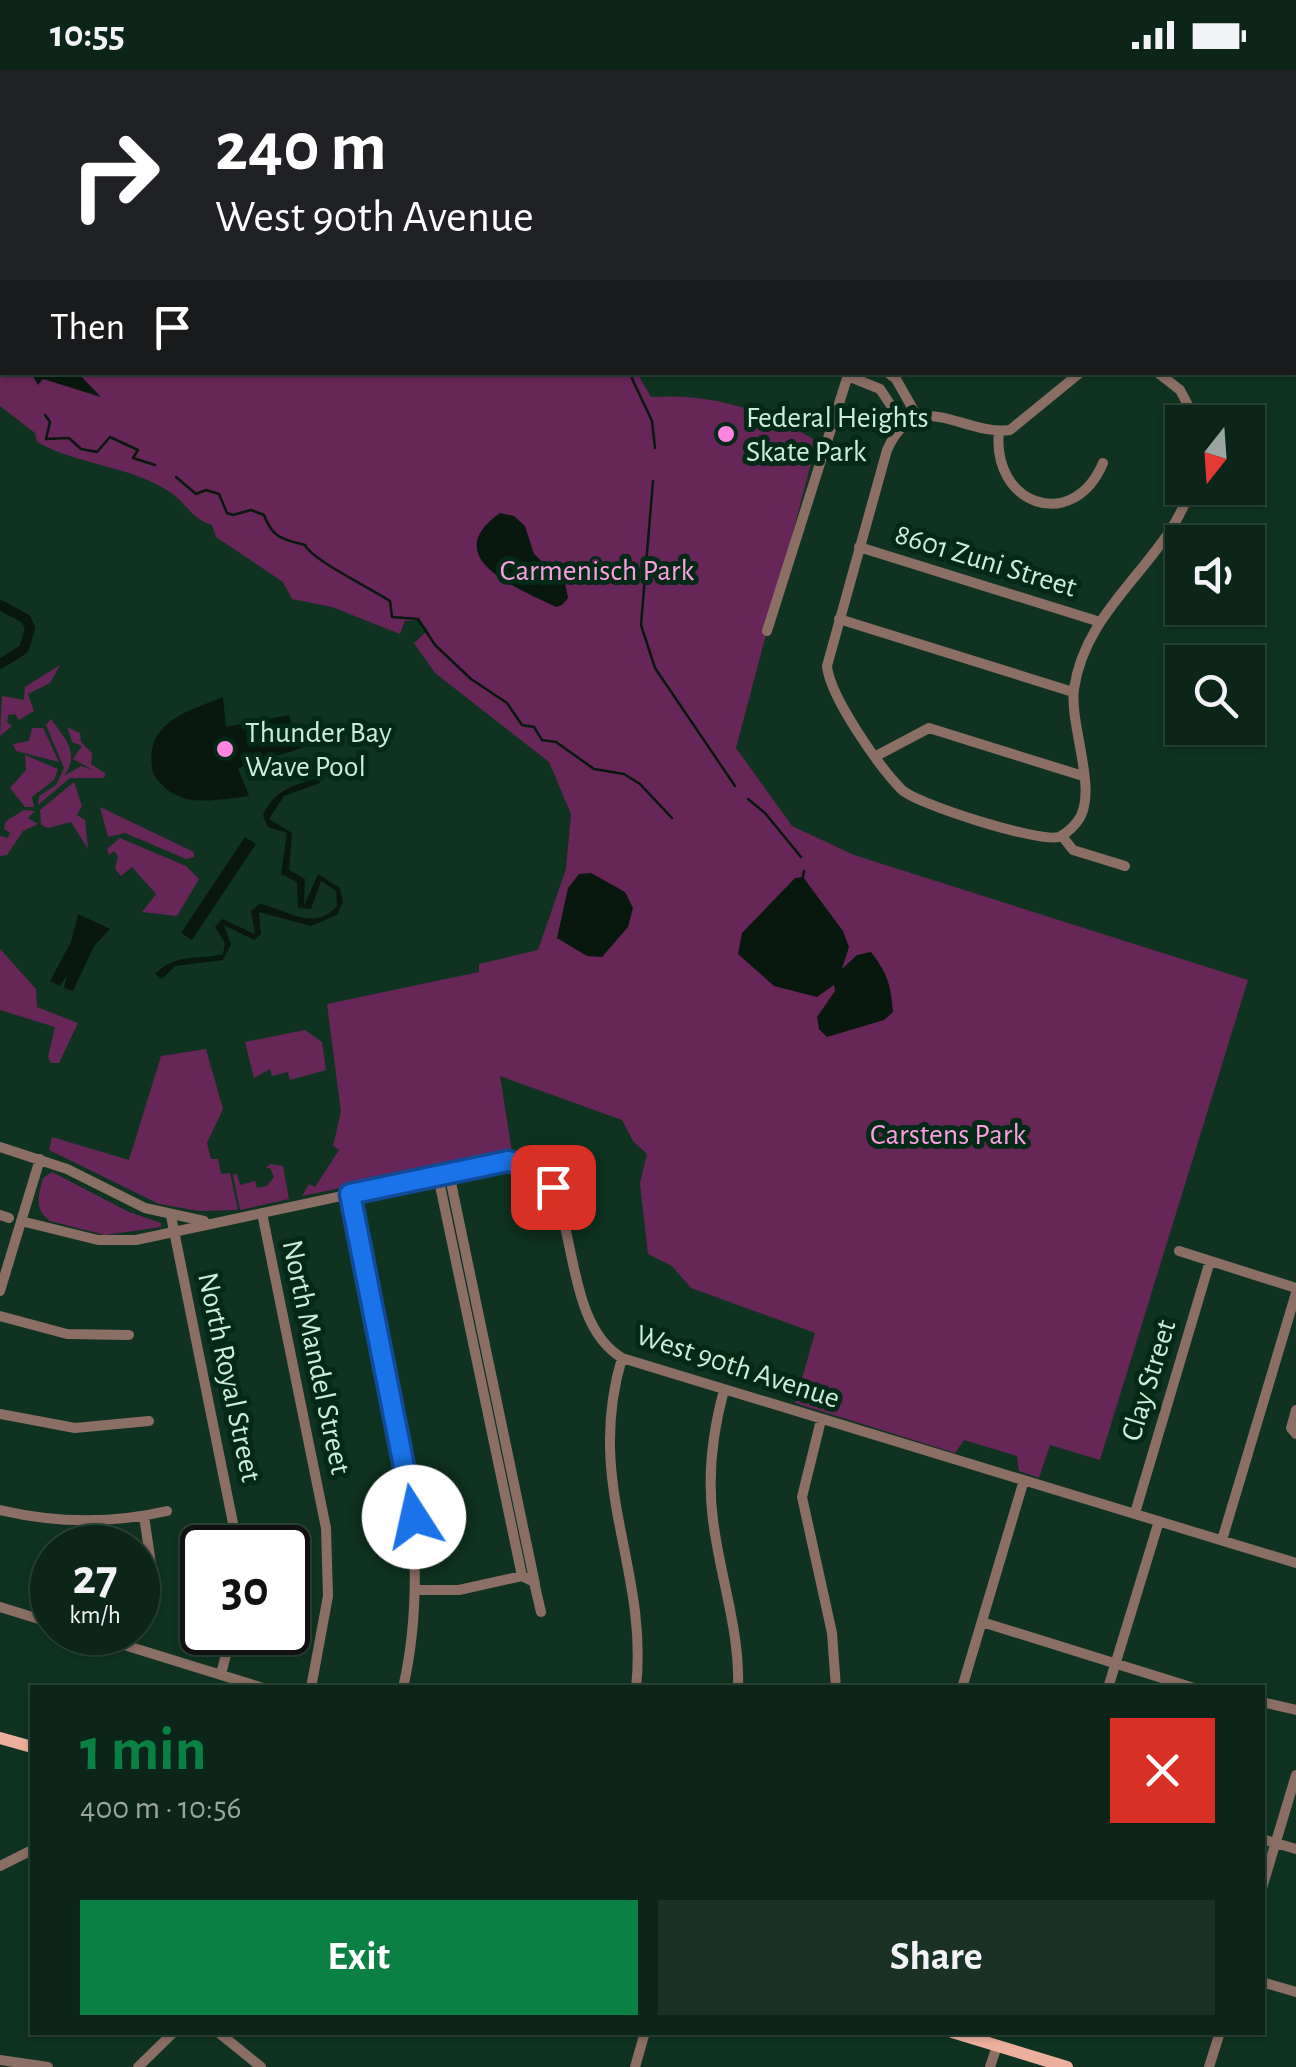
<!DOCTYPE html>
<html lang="en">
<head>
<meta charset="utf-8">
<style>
  body { margin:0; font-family:"Alegreya Sans",sans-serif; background:#193225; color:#f1f3f6; height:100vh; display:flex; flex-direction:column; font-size:38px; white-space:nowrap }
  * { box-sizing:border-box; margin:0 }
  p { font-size:32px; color:#9aa5a2 }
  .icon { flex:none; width:55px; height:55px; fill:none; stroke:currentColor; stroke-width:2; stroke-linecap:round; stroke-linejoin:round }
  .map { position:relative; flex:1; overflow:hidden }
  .drawer { position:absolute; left:30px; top:1615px; width:1235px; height:350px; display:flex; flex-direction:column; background:#0b2618; border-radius:0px; box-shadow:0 2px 8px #0004,0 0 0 2px #2b4337 }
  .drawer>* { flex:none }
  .hud { position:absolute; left:0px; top:0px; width:1298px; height:305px; box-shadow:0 2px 8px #0004,0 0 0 2px #2b4337; background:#202124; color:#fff; overflow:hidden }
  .needle { width:65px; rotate:197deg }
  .buttons { position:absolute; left:1165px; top:335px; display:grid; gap:20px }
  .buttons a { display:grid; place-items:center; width:100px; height:100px; border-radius:0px; background:#0b2618; box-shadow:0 2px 8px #0004,0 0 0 2px #2b4337; font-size:50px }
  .speed { position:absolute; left:30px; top:1455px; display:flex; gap:20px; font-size:50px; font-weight:700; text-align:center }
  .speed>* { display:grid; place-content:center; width:130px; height:130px; border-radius:50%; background:#0b2618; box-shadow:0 2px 8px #0004,0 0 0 2px #2b4337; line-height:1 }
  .speed small { font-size:25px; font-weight:400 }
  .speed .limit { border:5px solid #111; border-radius:15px; background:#fff; color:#111 }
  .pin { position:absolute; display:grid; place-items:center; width:85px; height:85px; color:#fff; margin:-42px; border-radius:20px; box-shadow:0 5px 15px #0006 }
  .me { position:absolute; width:110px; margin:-55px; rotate:350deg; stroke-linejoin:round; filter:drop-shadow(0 0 8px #0008) }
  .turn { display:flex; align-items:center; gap:35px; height:210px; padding:0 50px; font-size:45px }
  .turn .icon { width:130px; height:130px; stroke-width:2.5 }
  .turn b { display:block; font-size:70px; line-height:85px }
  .then { display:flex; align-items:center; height:95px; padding:0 50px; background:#0003; gap:20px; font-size:38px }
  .round { display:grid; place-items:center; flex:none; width:105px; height:105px; border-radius:0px; background:#193225 }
  .headline { display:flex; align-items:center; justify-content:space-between; height:170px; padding:0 50px }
  h1 { font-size:60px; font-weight:700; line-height:75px; color:#0b8043 }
  .primary-button { display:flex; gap:20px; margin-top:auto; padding:20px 50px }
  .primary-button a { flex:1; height:115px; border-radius:0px; background:#0b8043; color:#fff; font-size:40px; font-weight:700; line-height:115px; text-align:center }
  .primary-button a+a { background:#193225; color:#f1f3f6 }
  .status { display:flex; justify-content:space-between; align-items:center; height:70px; padding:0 50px; background:#0b2618; direction:ltr }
  .status svg { height:28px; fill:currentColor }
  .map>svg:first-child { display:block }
  .built { fill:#143e29 }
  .green { fill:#672658 }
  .water { fill:#09180f }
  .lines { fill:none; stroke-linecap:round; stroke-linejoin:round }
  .stream { stroke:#09180f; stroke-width:2.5 }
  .canal { stroke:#09180f; stroke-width:10 }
  .minor { stroke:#8b6e64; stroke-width:10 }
  .major { stroke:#ecaf9d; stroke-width:12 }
  .route-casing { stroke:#114b97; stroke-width:25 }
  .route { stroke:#1a73e8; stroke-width:18 }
  .poi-dot { fill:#fe85df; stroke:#042917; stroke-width:4 }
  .labels { text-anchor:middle; stroke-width:10; stroke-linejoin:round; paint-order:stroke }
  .poi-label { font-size:30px; fill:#ccedd8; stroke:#042917; text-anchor:start }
  .street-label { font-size:30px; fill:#ccedd8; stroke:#042917 }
  .park-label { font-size:30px; fill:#f99fe0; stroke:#042917 }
</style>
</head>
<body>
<div class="status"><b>10:55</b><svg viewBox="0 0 49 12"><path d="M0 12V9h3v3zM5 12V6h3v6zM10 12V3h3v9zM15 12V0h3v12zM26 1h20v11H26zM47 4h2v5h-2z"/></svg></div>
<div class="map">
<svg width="1296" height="1997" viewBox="0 0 1296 1997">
  <rect width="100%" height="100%" fill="#0f3320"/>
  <path class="built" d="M1061 0H1296V212L1295 2Z"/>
  <path class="green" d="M0 0 239 2H2V302L637 303 651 327C714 323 763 340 817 371L736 678 792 756 854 785 1248 910 1100 1390 1050 1375 1039 1408 1019 1401 1017 1386 964 1370 955 1383 795 1333 815 1263 691 1218 672 1196 648 1184 640 1113 647 1084 633 1071 622 1050 500 1006 512 1082 302 1126 309 1114 315 1117 339 1080 333 1076 341 1042 327 934 479 902V894L538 880 566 799 571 744 549 692 435 603 414 573 428 560 418 550 405 551 400 564 332 537 292 529 283 512 216 467 212 455C191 449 187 433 170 422 131 396 78 395 37 372L35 363 0 336Z
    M60 595 50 613 28 624 34 641 19 650 15 644 8 645 7 652 12 656 0 666 2 626 24 630 25 617Z
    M51 649C64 668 81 682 64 706L81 696 93 700 73 689 82 676 72 672 67 657 80 663 81 672 92 683 91 694 106 704 103 708H70L38 735 39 726 56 715 64 698 46 655Z
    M32 658H43L59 692 16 681 13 674 29 671Z
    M25 685 58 699 54 710 32 727 34 737H25L10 718 26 700Z
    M74 712 82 736 77 745 85 750 88 779 71 752 48 758 41 755 40 740Z
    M100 737 194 782V787L186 789 125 763 108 767Z
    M24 740 35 741 28 748 38 754 23 761 7 785 0 786V766L8 768 10 763 4 759 6 751Z
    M120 768 186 796 199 809 177 846 142 842 156 824 132 797 121 806 115 799 118 786 114 781 109 785 107 779Z
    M0 879 36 919 37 937 78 953 59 993H51L48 987 55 957 0 940Z
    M305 960 322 972 326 1000 290 1010 288 1002 272 1006 270 999 254 1008 245 972Z
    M206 979 223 1039 207 1073 211 1089H218L221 1104 230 1103 238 1140 199 1141 159 1134 49 1080 52 1067 129 1090 161 986Z
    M270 1094 283 1096 289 1129 240 1140 233 1105 237 1104 240 1115 255 1111 257 1118 267 1116 274 1107 270 1098H266Z
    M52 1102 129 1142 161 1153V1157L105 1165 50 1151C33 1139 39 1125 43 1108Z"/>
  <path class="water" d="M31 303H78L101 327 43 309 38 315Z
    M500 443 514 446 525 456 534 484 565 513 568 528 562 535 556 537C520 519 436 488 500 443Z
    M223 627 226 657 289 645 294 662 304 660 308 676 238 698 249 726C212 730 176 741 153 703 142 653 186 642 223 627Z
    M319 708 320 713 284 726 269 749 292 763 289 800 305 809 304 836 318 804 340 818 343 832 337 845 311 856 259 842 261 864 254 870 224 855 231 875 223 890 175 896 162 909 155 904C176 883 198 890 223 884L225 873 215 857 222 849 255 864 251 841 260 834C287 839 313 863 337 836L336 821 321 811 311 839 298 838 297 812 281 804 287 763 268 757 263 746C272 721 295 714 319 708Z
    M245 767 256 774 192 870 181 863Z
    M591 803 625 822 633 838 628 857 602 887 587 886 557 868 568 818 579 804Z
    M803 807 843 861 849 877 842 899 857 885 871 882C888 904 891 916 893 942L884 950 827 967 819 959 817 947 835 921 834 915 817 927 774 916 738 884 742 863 795 808Z
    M78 844 110 859 94 876 73 921 64 918 67 905 60 916 50 911 71 872Z"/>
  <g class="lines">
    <path class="stream" d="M578 0V2
      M629 302 652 351 655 378
      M45 345 50 352 46 369 69 368 81 379 97 382 110 367 138 380 133 388 155 395
      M176 407 196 424 206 420 219 424 227 443 233 445 251 440 264 445C273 469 283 469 305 475 312 490 372 519 390 531L392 547 418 549 435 575 471 609 507 633 522 655 534 657 542 670 556 672 594 699 624 704 640 714 672 748
      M653 411 641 555 655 598 735 716
      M748 729 765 743 801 787
      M803 807 804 801"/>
    <path class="canal" d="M0 535 26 549 30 558 24 579 0 594"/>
    <path class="minor" d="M399 0 400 2
      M1150 0 1152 2
      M501 2 502 0
      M935 2V0
      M997 2 998 0
      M1295 197 1296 199
      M887 302 896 309 918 348
      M1081 302 1010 360C962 366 917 314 887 380L827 596C830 627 878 695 901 719 915 734 1040 773 1059 767 1066 764 1072 758 1077 752 1100 724 1069 656 1074 619 1086 535 1166 494 1191 418
      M1157 302 1180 320 1197 352
      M848 306 880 319 904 355
      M999 361C991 435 1073 464 1103 393
      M859 477 1097 551
      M839 549 1073 622
      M767 561 849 302
      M878 685 929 658 1083 706
      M1062 766 1073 780 1125 796
      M0 1077 67 1099 145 1138 204 1151
      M449 1103 535 1514
      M438 1106 522 1506 534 1512 541 1542
      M350 1124C382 1282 440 1458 403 1618
      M262 1143 326 1458 328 1526 311 1618
      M0 1145 9 1148
      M171 1146 238 1478
      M21 1151 98 1170H136L477 1097C489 1095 503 1090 516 1091 587 1099 552 1246 622 1288L1296 1493
      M1179 1181 1296 1218
      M0 1221 40 1089
      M0 1246 67 1264 129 1265
      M622 1288C584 1415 649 1498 636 1618
      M724 1320C712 1364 707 1405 713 1450 720 1507 740 1560 738 1618
      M1296 1340 1291 1358 1296 1364
      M0 1344 75 1358 149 1351
      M821 1350 802 1427 832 1563 836 1618
      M0 1440C56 1453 111 1454 167 1441
      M1135 1443 1210 1191
      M144 1446 151 1494 149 1519
      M1222 1470 1296 1223
      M417 1520H459L522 1506
      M0 1537 52 1553
      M982 1552 1194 1618
      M82 1562 263 1618
      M221 1604 232 1562
      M962 1618 1024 1410
      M1108 1618 1159 1451
      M1262 1632 1296 1640
      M1262 1769 1296 1779
      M0 1796 32 1780
      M1262 1818 1296 1705
      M1262 1912 1296 1922
      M218 1962 261 1997
      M0 1990 48 1997
      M138 1997 174 1962
      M635 1997 645 1962
      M990 1997 997 1976
      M1209 1997 1220 1962"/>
    <path class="major" d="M0 1668 32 1677
      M952 1962 1067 1997"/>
  </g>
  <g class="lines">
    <g class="route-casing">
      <path id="route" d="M414 1447 350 1124 508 1091 535 1098 553 1117"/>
    </g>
    <use href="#route" class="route"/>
  </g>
  <g class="poi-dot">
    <circle cx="726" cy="364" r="10"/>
    <circle cx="225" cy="679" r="10"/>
  </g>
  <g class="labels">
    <g class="poi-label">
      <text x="746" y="357">Federal Heights<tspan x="746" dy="34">Skate Park</tspan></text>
      <text x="245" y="672">Thunder Bay<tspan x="245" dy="34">Wave Pool</tspan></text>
    </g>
    <g class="street-label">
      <text transform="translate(986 490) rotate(17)" y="10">8601 Zuni Street</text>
      <text transform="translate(317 1287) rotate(78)" y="10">North Mandel Street</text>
      <text transform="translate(738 1296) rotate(18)" y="10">West 90th Avenue</text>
      <text transform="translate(230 1307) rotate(78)" y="10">North Royal Street</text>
      <text transform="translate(1148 1310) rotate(-73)" y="10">Clay Street</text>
    </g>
    <g class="park-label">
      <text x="597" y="510">Carmenisch Park</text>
      <text x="948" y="1074">Carstens Park</text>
    </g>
  </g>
</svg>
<div class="buttons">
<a><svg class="needle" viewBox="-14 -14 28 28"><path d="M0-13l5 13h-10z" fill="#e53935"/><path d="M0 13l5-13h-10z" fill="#9aa5a2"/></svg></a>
<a><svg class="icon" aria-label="sound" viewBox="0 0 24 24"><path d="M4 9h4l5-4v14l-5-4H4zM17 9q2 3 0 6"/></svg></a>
<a><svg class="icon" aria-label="search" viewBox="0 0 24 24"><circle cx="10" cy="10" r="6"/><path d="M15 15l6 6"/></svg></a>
</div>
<div class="speed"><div>27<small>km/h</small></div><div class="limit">30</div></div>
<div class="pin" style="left:553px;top:1117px;background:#d93025"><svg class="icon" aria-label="arrive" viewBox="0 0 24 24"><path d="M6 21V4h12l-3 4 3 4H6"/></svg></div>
<svg class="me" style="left:414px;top:1447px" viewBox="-20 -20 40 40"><circle r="19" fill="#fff"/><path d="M0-13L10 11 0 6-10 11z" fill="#1a73e8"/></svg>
<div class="hud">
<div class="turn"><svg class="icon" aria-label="right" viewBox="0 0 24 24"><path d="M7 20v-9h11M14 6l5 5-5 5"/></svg><div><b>240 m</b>West 90th Avenue</div></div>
<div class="then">Then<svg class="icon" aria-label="arrive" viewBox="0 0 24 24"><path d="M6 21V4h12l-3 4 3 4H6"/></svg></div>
</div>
<section class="drawer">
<div class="headline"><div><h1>1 min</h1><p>400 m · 10:56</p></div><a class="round" style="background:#d93025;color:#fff"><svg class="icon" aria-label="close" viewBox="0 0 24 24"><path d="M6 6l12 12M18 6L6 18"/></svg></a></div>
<div class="primary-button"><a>Exit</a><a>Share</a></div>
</section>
</div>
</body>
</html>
